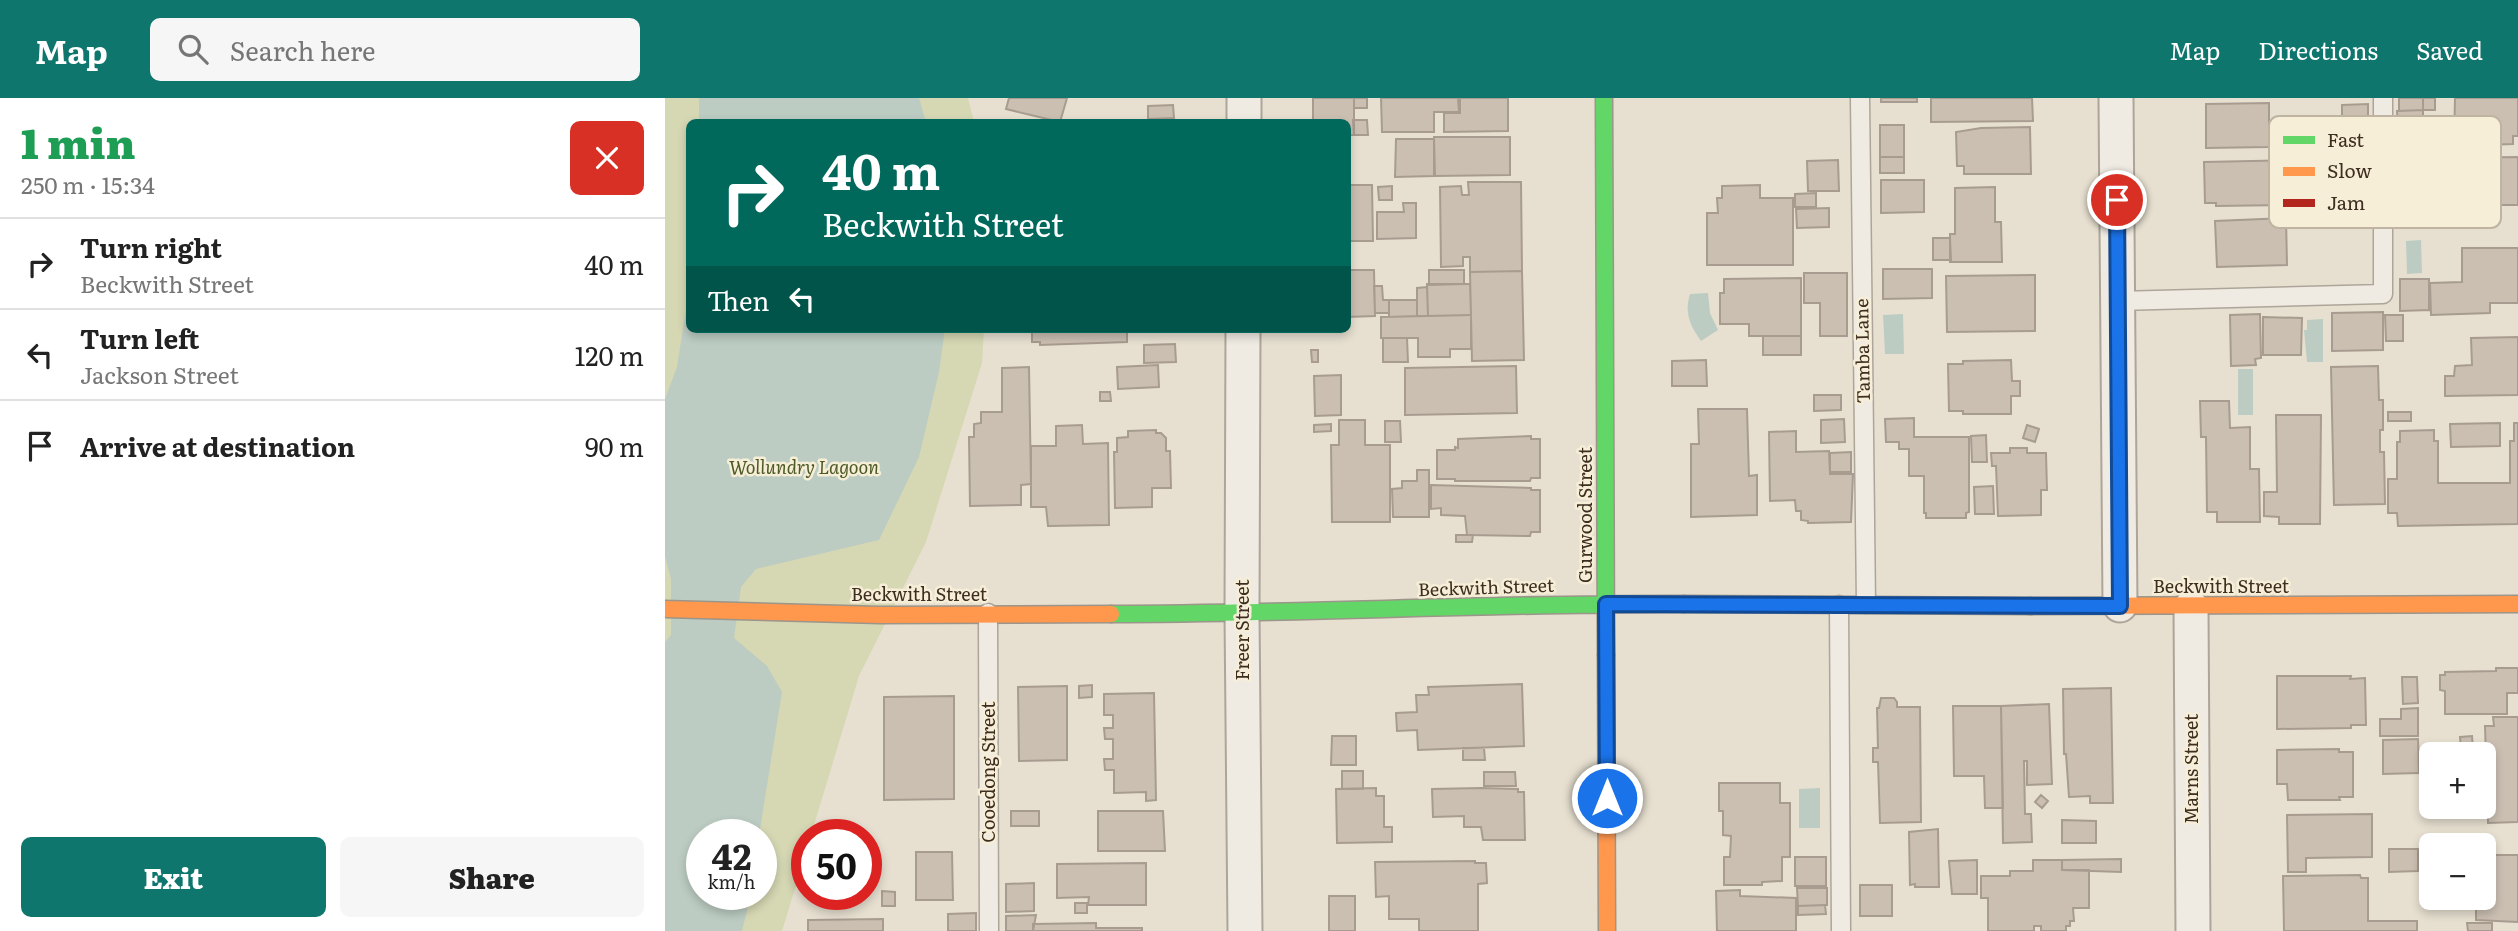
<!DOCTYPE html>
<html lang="en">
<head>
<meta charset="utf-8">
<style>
  body { margin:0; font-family:Literata,serif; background:#f6f6f6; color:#222; height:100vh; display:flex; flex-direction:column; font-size:26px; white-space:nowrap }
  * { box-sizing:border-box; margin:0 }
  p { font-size:23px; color:#767676 }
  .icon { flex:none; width:38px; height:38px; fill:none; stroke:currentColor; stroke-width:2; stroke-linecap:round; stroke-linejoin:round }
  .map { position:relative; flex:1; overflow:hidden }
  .drawer { display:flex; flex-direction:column; background:#fff; width:665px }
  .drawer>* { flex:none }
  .top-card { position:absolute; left:21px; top:21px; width:665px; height:214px; border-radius:10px; box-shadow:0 4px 10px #0003; background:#00695c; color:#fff; overflow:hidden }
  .controls { position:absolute; left:1754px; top:644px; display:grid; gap:14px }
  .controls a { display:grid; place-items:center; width:77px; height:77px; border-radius:10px; background:#fff; box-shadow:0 4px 10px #0003; font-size:35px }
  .speed { position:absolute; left:21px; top:721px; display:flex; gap:14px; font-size:35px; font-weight:700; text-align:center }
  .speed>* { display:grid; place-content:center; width:91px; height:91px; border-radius:50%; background:#fff; box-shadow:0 4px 10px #0003; line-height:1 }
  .speed small { font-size:18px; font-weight:400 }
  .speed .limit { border:10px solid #d22; background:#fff; color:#111 }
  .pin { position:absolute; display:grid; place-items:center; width:60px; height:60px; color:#fff; margin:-30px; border:4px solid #fff; border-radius:50%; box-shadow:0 2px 7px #0007 }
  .me { position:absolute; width:77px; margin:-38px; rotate:0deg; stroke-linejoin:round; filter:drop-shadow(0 0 5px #0008) }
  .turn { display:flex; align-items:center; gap:24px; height:147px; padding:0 21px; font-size:32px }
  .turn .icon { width:91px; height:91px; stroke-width:2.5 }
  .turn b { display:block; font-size:49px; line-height:60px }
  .then { display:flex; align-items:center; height:66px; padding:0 21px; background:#0003; gap:14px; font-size:26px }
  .round { display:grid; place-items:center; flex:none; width:74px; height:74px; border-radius:10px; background:#f6f6f6 }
  .summary { display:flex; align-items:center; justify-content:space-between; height:119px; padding:0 21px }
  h1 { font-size:42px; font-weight:800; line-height:52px; color:#1e9e55 }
  .button { display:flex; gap:14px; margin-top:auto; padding:14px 21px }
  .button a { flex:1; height:80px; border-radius:10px; background:#0f766e; color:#fff; font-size:28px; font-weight:800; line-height:80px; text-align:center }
  .button a+a { background:#f6f6f6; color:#222 }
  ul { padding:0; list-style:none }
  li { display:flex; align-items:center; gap:21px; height:91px; padding:0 21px; border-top:2px solid #e0e0e0 }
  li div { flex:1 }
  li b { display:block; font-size:26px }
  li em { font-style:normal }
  header { display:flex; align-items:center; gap:42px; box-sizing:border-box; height:98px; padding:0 35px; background:#0f766e; color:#fff }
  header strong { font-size:33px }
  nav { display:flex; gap:38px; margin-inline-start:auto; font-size:24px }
  .search { width:490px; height:63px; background:#f6f6f6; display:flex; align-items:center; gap:18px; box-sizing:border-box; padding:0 24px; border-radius:10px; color:#767676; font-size:26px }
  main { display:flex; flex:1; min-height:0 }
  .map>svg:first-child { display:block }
  .green { fill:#d6d7b3; fill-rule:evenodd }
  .water { fill:#bcccc2 }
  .building { fill:#cbbfb2; stroke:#a89c90; stroke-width:2 }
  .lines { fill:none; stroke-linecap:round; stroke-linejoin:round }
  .lane-casing { stroke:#ada599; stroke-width:21 }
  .street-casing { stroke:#ada599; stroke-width:37 }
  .fast-casing { stroke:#9c958a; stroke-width:19 }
  .slow-casing { stroke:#9c958a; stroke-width:19 }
  .jam-casing { stroke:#9c958a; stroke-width:19 }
  .lane { stroke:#efebe3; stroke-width:18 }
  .street { stroke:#efebe3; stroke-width:33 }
  .fast { stroke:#63d668; stroke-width:16 }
  .slow { stroke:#ff974d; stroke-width:16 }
  .jam { stroke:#b3261e; stroke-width:16 }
  .route-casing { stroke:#114b97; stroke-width:18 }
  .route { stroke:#1a73e8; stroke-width:12 }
  .labels { text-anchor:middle; stroke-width:5; stroke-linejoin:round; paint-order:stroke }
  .street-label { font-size:18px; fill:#3d2e20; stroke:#f7eed8 }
  .park-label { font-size:18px; font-style:italic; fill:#4d5a26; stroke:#f7eed8 }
  .key { fill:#f7eed8; stroke:#bfb4a1; stroke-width:2 }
  .key-label { font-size:19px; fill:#3d2e20 }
</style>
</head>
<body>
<header>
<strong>Map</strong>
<div class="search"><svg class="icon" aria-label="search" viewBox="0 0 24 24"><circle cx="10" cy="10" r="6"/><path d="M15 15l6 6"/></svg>Search here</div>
<nav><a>Map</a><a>Directions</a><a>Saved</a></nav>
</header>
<main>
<section class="drawer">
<div class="summary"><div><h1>1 min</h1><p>250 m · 15:34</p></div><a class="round" style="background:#d93025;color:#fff"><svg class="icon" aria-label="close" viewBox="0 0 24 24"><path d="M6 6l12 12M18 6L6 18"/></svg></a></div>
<ul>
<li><svg class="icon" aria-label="right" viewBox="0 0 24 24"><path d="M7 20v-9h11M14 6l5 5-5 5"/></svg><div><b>Turn right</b><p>Beckwith Street</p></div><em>40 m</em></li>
<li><svg class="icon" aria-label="left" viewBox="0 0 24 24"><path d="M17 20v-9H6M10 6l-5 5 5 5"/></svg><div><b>Turn left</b><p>Jackson Street</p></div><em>120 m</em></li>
<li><svg class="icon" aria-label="arrive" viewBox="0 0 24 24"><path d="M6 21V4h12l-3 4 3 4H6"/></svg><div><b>Arrive at destination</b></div><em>90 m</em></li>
</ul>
<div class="button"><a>Exit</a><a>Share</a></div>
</section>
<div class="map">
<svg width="1853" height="833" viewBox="0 0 1853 833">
  <rect width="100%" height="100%" fill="#e7e0d1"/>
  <path class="green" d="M0 0H303L309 24H24V231H319L317 265 261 444 194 578 146 737H142V752L117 833H0ZM37 737H96V796H37Z"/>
  <path class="water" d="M34 0H254L261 24H34Z
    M1756 142 1757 175 1742 176 1741 143Z
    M24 192V231H280L274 274 254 359 214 442 91 471 76 489 69 540 102 568 117 594 94 737H37V796H86L77 833H0V544L6 537V481L0 458V301L12 269Z
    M1043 195 1045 215 1053 232 1036 243C1025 227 1019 215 1025 196Z
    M1238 216 1239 256H1220L1218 217Z
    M1658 221V264H1642L1639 232H1642V222Z
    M1573 271H1588V317H1573Z
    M1155 690V730H1134V691Z"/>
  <path class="building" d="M344 0H402L395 24 341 11Z
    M648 0H689V37H682V24H648Z
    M689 0H702V10H689Z
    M716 0H793L794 14H769V34H717Z
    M795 0H843V33L779 34V15H795Z
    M1216 0H1252V4H1216Z
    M1266 0H1367L1368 23 1266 24Z
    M1734 0H1758V12L1734 13Z
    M1758 0H1770V12H1758Z
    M1790 0H1853V38H1848V46L1822 47V44H1789Z
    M1604 5V49L1541 50V6Z
    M1703 6V22H1677V7Z
    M508 7 509 20 483 21V8Z
    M1758 12V35H1733L1732 13Z
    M688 22H702L703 37H689Z
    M1215 27H1239V59H1215Z
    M1365 29 1366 76H1299V68H1292L1291 34 1316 30Z
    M769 39H845V77L770 78Z
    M731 41H769V78L730 79Z
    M1215 59H1239V75H1215Z
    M1853 59V107H1815V114H1778L1777 60Z
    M1173 62 1174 93H1143L1142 63Z
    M1632 62 1633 98H1622V107L1551 108V105H1540L1539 64Z
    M1216 82H1259V114L1216 115Z
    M803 84H856L857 173 805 174V159H798V168L776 169 775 89 796 88 797 97H804Z
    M682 87H707L708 143H682Z
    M1095 87V100H1128V167H1042V115H1053L1052 100H1057V88Z
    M727 88V102H714L713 89Z
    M1330 89V124H1336L1337 164H1285V136H1290V90Z
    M1151 95V109H1130V96Z
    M738 105H751V140L712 141V114H739Z
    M1164 110V129L1132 130 1131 111Z
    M1621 120 1622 167 1552 169 1550 123Z
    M1268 140H1285L1286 162H1268Z
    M1797 150H1853V205H1825V215L1766 217 1765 185 1797 184Z
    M1218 171H1267V200L1218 201Z
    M682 172H709L710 218 682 219Z
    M764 172H799V186L764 187Z
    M857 173 859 262 807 263 805 174Z
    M1139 175H1182V238H1155V205H1139Z
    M1370 177V233L1282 234 1281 178Z
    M1136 180V238H1084V226H1055V195H1059V181Z
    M1735 181H1764V212L1735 213Z
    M762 186H805L806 217 763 218Z
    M709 188H717L718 202H724V215H710Z
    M762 189 763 218H752V190Z
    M724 202H752V218L724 219Z
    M1718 214V252L1667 253V215Z
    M1595 216 1596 260 1590 261 1591 267 1566 268 1565 217Z
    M806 217V251H785V259H753V240H716V219Z
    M1720 217H1738V243H1721Z
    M1598 219 1637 220 1636 257H1598Z
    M367 231H462V244L375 247V244H367Z
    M1098 238H1136V257H1098Z
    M1853 239V297L1780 298V278H1789L1790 268 1807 267 1806 240Z
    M718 240H742L743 264H718Z
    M510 246 511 264 479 265V247Z
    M646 252H653V264H647Z
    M1041 262 1042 288H1007V263Z
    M1346 262 1347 283H1355V298H1346V316H1298V313H1284L1283 266H1298V263Z
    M493 267 494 289 453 291 452 269Z
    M851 268 852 315 740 317V270Z
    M1713 268 1714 302H1718V332H1715V354H1719L1720 406 1669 407 1666 269Z
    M364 269 366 386 356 387V407L305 408 304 339H309V326L316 325V314H337V270Z
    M676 277V317L650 318 649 278Z
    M435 294H445L446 303H435Z
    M1149 297H1176V312L1149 313Z
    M1535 303H1564L1565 330 1585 329V371H1594L1595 424H1552V414H1542L1541 339H1536Z
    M1033 311H1082L1084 378 1092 377V417L1026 419V346H1034Z
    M1723 314H1746V323H1723Z
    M1611 317H1656L1655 426H1614V419L1599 418V394H1612Z
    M1249 320V339H1304V414L1301 415V420H1261V415H1259V378H1244V351H1234V344H1221L1220 321Z
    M1179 321 1180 344 1156 345V322Z
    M674 322H700V347H725V424H667L666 347H674Z
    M720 323H735L736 344H720Z
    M1835 325V348L1786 349 1785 326Z
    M1849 325H1853V426L1733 428 1732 415H1723V381H1732V344H1735V333L1769 332V343H1773V385H1845V343H1849Z
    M666 326V333L649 334V327Z
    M417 327 418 346 443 345 444 427 383 428 381 409H366V348H391V328Z
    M1362 327 1374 331 1370 344 1358 340Z
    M491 332V335H496L501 340V353H505L506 390H487V409L450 410 449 354H452V340L463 339V333Z
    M1131 333V354L1164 353 1165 376H1188L1186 424 1143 425V423L1136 422V413H1131L1130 402 1105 403 1104 334Z
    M1321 337 1322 364H1307L1306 338Z
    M866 338V341H875V380H866L865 383H790V381H772V352H790V349L793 350V341Z
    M1345 350H1362V355H1381L1382 392H1376V417L1333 418 1331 368H1327L1326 355H1345Z
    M1186 354V374H1165V355Z
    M752 372H764V419H728L727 391 737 390V383H752Z
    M766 387 866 390V392H875V434H866L865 438 802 437 800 418 776 417V410L766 411Z
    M1328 388 1329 416H1310L1309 389Z
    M791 437H808L807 444H791Z
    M1831 570H1853V595H1842V616H1780V593L1775 592V577H1780V574L1831 573Z
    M1612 578H1686L1685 581 1700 580 1701 627H1686V630L1612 631Z
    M1737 579H1752L1753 605 1738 606Z
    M857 586 859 648 753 652 752 632 732 633 731 615 752 614 751 597H764L763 589Z
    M427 587V599L414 600V588Z
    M402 588V662L354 663 353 589Z
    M1446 590 1448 705H1425V698L1404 699 1401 656H1399L1398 591Z
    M489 595 491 702 481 703V694L449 695V672H440L439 661H448V641H440L439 630H448V617H439V596Z
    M289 598V701L219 702V599Z
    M1216 600H1229L1232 604V609H1255L1256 724 1215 725 1213 664H1208V650H1213L1212 610H1214Z
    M1384 606 1387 686 1362 687V663H1359L1360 716H1366L1367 744 1338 745 1336 608Z
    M1288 608H1336L1338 710H1320L1319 678H1289Z
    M1753 610V638H1715V621H1736V611Z
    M1828 619H1853V724L1823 725 1820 628H1829Z
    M667 638H691V667H666Z
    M1807 638 1808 651H1796L1795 639Z
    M1753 641 1754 675 1718 676V642Z
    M798 650H819L820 662H798Z
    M1674 651V654H1688V699H1674L1675 702H1623L1622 686H1612V652Z
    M677 673H698V691H677Z
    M819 674H850L851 688H819Z
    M1054 685H1115V705H1125V759H1117V783L1097 784V787H1059V759H1065L1066 738 1058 737V713H1054Z
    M711 690V698H719V729H727V744L672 745 671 691Z
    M816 690 853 691V694H859L860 742H818L816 729H799V718L768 719 767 691Z
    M1376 697 1383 703 1377 710 1370 704Z
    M346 713H374V728H346Z
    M433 713H498L500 753H433Z
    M1707 716V759L1641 760V774H1623L1622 717Z
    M1397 722 1431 723V745H1397Z
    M1273 731 1274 789H1250V786L1245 787 1244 734Z
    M1724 751H1753V773L1724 774Z
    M251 754H287L288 802H251Z
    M1827 757H1853V824L1811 822V800H1818V791H1821V759H1827Z
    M1130 759H1161V788H1130Z
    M1456 761V774L1397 772V762Z
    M1312 762V796H1287L1284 763Z
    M1368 762H1397V772H1424V810H1408L1409 823H1405V828H1401V833H1376V828H1369V833H1323V800H1316V778H1345V773H1368Z
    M810 763V765H821L822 785 813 786V833H754V821H724V798L711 799 710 764Z
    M481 765V807H423L424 799 392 800V766Z
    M1695 777 1696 780H1703V823H1752V833H1619L1618 778Z
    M369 785V813L341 814V786Z
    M1195 787H1227V818H1195Z
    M1132 790H1162V807L1133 808Z
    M1075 792V798L1131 800V833H1052L1051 793Z
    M217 793 230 794V808H217Z
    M664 798H690V833H664Z
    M410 805H422V815H410Z
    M1160 807 1161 816 1133 817V808Z
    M311 815V833H283V816Z
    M371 817 368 833H341V818Z
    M218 821V833H143V822Z
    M431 825V830H477V833H368V826Z
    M1802 825H1827V833H1803Z"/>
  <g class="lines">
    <g class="lane-casing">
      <path id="lane" d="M1195 0 1201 506
        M1453 203 1718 196V0
        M1174 507 1176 833
        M323 515 324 833"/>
    </g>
    <g class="street-casing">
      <path id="street" d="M1451 0 1455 507
        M579 24V0
        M578 231 577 516 580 833
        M1526 509 1528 833"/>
    </g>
    <g class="fast-casing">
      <path id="fast" d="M939 0 941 557
        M446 516C637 516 828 505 1019 506"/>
    </g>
    <g class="slow-casing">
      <path id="slow" d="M1365 508 1853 506
        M0 511 215 517 446 516
        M941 557 942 833"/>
    </g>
    <g class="jam-casing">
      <path id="jam" d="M1019 506 1365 508"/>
    </g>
    <use href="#lane" class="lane"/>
    <use href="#street" class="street"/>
    <use href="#fast" class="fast"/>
    <use href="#slow" class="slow"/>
    <use href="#jam" class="jam"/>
  </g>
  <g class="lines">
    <g class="route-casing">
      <path id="route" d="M942 700 941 506 1455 508 1452 102"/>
    </g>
    <use href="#route" class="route"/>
  </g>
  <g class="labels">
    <g class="street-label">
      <text transform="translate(1198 253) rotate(-91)" y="6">Tamba Lane</text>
      <text transform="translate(921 417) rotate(-90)" y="6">Gurwood Street</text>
      <text x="1556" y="495">Beckwith Street</text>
      <text transform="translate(821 490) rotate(-2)" y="6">Beckwith Street</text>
      <text x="254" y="503">Beckwith Street</text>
      <text transform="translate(578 532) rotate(-90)" y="6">Freer Street</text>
      <text transform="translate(1527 671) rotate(-90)" y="6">Marns Street</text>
      <text transform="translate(324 674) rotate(-90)" y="6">Cooedong Street</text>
    </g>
    <g class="park-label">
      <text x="139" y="376">Wollundry Lagoon</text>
    </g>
  </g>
  <rect x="1604" y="18" width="232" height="112" rx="10" class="key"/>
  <rect x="1618" y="38" width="32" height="8" fill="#63d668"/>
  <rect x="1618" y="69" width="32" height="9" fill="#ff974d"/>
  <rect x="1618" y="101" width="32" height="8" fill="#b3261e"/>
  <g class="key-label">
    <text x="1662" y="49">Fast</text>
    <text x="1662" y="80">Slow</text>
    <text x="1662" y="112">Jam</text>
  </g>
</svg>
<div class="controls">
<a>+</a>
<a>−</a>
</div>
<div class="speed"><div>42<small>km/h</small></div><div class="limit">50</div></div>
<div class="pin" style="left:1452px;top:102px;background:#d93025"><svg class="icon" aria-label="arrive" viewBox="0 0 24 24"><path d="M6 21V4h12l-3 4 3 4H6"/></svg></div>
<svg class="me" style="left:942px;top:700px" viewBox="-20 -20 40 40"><circle r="17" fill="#1a73e8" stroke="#fff" stroke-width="3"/><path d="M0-11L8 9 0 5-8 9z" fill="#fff"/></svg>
<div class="top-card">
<div class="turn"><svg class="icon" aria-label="right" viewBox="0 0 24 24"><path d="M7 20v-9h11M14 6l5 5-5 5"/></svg><div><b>40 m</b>Beckwith Street</div></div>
<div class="then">Then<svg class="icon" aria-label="left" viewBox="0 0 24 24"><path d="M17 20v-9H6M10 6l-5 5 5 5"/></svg></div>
</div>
</div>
</main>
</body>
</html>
